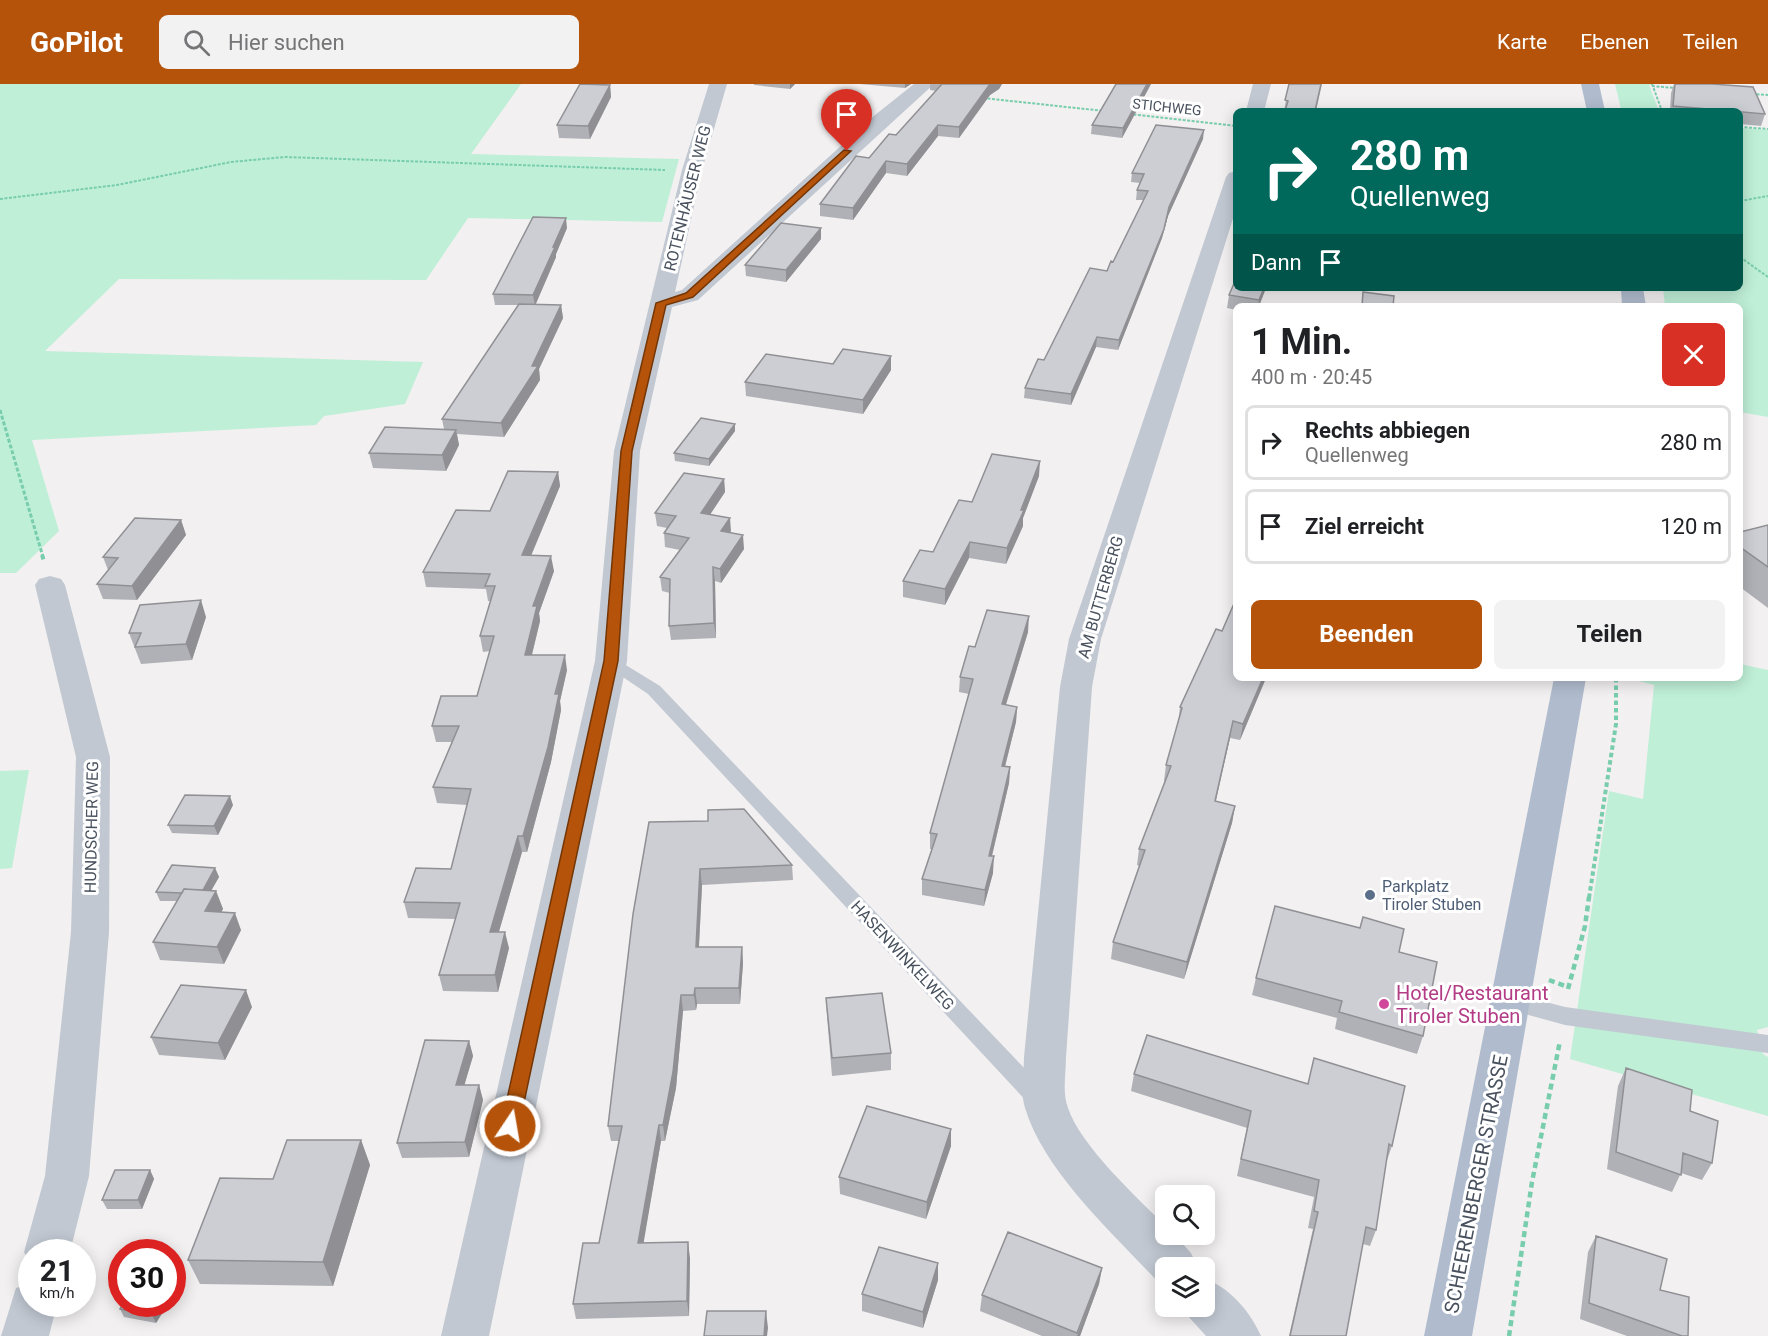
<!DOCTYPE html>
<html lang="de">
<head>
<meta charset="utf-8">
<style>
  body { margin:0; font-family:Roboto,sans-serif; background:#f2f2f2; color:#202124; height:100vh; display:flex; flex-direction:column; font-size:22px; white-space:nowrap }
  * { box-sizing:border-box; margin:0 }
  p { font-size:20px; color:#757577 }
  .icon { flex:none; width:33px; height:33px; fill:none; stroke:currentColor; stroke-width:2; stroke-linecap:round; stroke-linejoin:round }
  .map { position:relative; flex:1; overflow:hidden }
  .drawer { position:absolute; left:1233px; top:219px; width:510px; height:378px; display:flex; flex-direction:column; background:#fff; border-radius:9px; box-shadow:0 3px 15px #0003 }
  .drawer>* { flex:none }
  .guide { position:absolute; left:1233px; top:24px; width:510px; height:183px; border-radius:9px; box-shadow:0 3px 15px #0003; background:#00695c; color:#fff; overflow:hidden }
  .controls { position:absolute; left:1155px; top:1101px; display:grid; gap:12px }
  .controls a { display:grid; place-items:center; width:60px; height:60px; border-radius:9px; background:#fff; box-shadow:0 3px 15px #0003; font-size:30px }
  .speed { position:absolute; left:18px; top:1155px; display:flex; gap:12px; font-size:30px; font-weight:700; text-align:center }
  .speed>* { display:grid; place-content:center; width:78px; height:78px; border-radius:50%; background:#fff; box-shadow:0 3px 15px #0003; line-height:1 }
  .speed small { font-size:15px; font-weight:400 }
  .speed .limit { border:9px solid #d22; background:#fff; color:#111 }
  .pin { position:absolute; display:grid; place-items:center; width:51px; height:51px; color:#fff; margin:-62px -26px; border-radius:50% 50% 50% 0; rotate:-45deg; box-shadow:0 0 6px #0007 }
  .pin .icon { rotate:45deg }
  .me { position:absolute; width:66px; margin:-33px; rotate:12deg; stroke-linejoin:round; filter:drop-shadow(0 0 4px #0008) }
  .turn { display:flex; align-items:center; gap:21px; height:126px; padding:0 18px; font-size:27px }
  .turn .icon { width:78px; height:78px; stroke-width:2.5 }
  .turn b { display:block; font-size:42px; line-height:51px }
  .then { display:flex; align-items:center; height:57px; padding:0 18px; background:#0003; gap:12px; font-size:22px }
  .round { display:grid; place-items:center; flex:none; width:63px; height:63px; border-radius:9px; background:#f2f2f2 }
  .overview { display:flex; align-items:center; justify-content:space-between; height:102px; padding:0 18px }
  h1 { font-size:36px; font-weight:700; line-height:45px }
  .cta { display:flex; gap:12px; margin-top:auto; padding:12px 18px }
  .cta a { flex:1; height:69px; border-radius:9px; background:#b45309; color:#fff; font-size:24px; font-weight:700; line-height:69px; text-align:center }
  .cta a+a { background:#f2f2f2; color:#202124 }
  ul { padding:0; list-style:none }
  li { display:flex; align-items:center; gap:18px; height:75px; margin:0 12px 9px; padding:0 6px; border:3px solid #e0e0e0; border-radius:9px }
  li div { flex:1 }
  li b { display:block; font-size:22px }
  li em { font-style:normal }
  header { display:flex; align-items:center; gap:36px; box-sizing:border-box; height:84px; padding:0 30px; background:#b45309; color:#fff }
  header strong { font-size:28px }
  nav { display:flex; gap:33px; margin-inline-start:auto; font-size:21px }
  .search { width:420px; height:54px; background:#f2f2f2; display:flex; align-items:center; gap:15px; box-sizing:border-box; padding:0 21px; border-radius:9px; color:#757577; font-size:22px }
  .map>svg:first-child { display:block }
  .green { fill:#bfefd7 }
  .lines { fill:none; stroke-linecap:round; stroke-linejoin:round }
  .path-far3 { stroke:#78cdad; stroke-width:2; stroke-dasharray:3 1.5; stroke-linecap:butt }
  .path-far2 { stroke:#78cdad; stroke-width:3; stroke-dasharray:4 2; stroke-linecap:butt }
  .path-far1 { stroke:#78cdad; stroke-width:4; stroke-dasharray:4.5 3; stroke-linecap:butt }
  .path { stroke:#78cdad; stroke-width:4.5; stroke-dasharray:6 4; stroke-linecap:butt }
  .lane { fill:#c1c8d2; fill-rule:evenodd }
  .street { fill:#c1c8d2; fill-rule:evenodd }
  .primary { fill:#b0bcce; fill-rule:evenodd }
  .wall { fill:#b0b1b6 }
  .shaded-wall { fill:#909094 }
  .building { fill:#cdced4; stroke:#909094; stroke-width:1.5 }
  .route { fill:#b45309; stroke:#753606; stroke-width:1.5 }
  .service-dot { fill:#5c6f8a; stroke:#fff; stroke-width:2 }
  .hotel-dot { fill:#d1479c; stroke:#fff; stroke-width:2 }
  .labels { text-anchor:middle; stroke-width:6; stroke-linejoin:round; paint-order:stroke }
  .far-street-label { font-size:14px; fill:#48515d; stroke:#fff }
  .street-label { font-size:16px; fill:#48515d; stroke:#fff }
  .service-label { font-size:16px; fill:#4e5e75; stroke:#fff; text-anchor:start }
  .near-hotel-label { font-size:20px; fill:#b23c85; stroke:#fff; text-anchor:start }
  .near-street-label { font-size:20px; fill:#48515d; stroke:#fff }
</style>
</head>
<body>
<header>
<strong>GoPilot</strong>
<div class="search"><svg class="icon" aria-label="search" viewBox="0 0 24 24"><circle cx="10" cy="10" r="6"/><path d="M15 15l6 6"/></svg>Hier suchen</div>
<nav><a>Karte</a><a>Ebenen</a><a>Teilen</a></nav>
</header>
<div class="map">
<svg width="1768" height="1252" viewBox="0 0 1768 1252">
  <rect width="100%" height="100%" fill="#f2f0f0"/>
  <path class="green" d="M0 0H521L471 70 679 75 662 138 468 134 426 196 119 195 45 267 423 278 405 320 324 332 316 341 32 356 59 447 16 489H0Z
    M1615 0H1655L1649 1 1659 27 1621 25Z
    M1740 44 1768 46V333L1740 328V222H1665L1663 204H1740Z
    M1740 580 1768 586V943L1757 946 1763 970 1768 973V1032L1570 975 1609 707 1643 715 1654 601 1628 594H1740Z
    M29 686 12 784 0 785V687Z"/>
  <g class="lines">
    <path class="path-far3" d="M1652 0 1662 27
      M1652 2 1675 4
      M1752 10 1768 11
      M983 14 1104 27
      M1129 30 1236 42
      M1740 43 1768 45
      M0 115 117 101 231 78 285 73 665 86
      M1740 117 1768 112
      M1740 173 1768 193"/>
    <path class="path-far2" d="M0 326 43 473"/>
    <path class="path-far1" d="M42 471 44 477
      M1589 814 1616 640V594"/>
    <path class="path" d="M1549 896 1568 903
      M1568 905 1585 842 1589 813
      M1509 1252 1532 1098 1560 957"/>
    <path class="lane" d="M611 572 660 602 1046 1007 1050 1014 1046 1021 1038 1024 1030 1021 648 610 605 581 602 577 605 573Z
      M1511 909 1565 923 1768 951V969L1565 941 1503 924 1500 918 1503 912Z"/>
    <path class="street" d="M709 0H727L702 86 675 208 682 206 875 31 914 0H934L698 216 672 223 640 367 627 577 489 1252H441L595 577 614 367 682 86Z
      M1253 0H1271L1264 27H1246Z
      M1236 87V125L1101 555 1092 603 1066 973C1066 990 1062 1008 1068 1024 1080 1061 1137 1114 1166 1142V1150H1174L1191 1169 1198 1184H1166V1202L1159 1199C1113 1149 1045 1089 1025 1024 1020 1008 1024 989 1024 973L1060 603 1069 555 1226 93 1229 89Z
      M50 492 61 495 65 501 110 673 109 848 89 1092 70 1168H32V1183L24 1168 45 1092 71 848 76 673 35 501 39 495Z
      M1204 1194C1230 1204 1250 1227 1261 1252H1206L1187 1231 1183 1222H1204Z
      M32 1199V1220H57L49 1252H1L16 1204Z"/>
    <path class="primary" d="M1581 0H1599L1605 27H1587Z
      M1621 204H1643L1646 222H1622Z
      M1554 594H1586L1472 1252H1424Z"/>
  </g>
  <path class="wall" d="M754 0H795L790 5 754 1Z
    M860 0H911L905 4Z
    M930 0H1002L999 5 990 11 959 54 938 52 907 92 886 89 853 136 820 132V120L869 74 896 51 936 7 930 6Z
    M1116 0H1151L1122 54 1091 50 1092 41Z
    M1289 0H1322L1316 27H1284Z
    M1674 0H1712L1765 30 1761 42 1740 40V27H1670L1671 9Z
    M610 1 611 13 590 55 559 54 557 41Z
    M1203 55 1168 132 1162 154 1118 266 1096 263 1071 321 1024 314 1025 304 1113 178 1144 116H1136L1137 106 1140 99 1131 98 1132 89Z
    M567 144 556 170V173L535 221H561L563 234 539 285 540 296 504 353 457 350 459 361 446 387 373 384 369 369 444 345 442 335 518 221H495L493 210Z
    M821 155 786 198 746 192 745 181Z
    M1236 204H1266L1259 222H1236V226L1227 224 1229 211Z
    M833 280 891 286 863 330 746 312 745 298Z
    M735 340V347L709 382 675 377 674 369Z
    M558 388 560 402 531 472 554 487 539 529 540 537 532 571 567 586 560 617 561 626 551 678 527 768H522L499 848 509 864 498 908 443 907 439 891 456 835 408 834 404 818 451 785 467 721 437 719 433 703 452 658H436L432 642 477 612 490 567 483 568 480 552 491 517H488L486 505 426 503 423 488 490 427Z
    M1039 392 1023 434V442L1006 480 969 474 945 521 903 513V497L933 468 972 418Z
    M724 395 725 408 710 430 730 434V448L744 465 721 499 715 497 716 554 671 556 669 542 670 509 662 507 660 493 680 466 665 463 664 449 667 444 657 442 655 429Z
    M181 436 186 451 137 516 103 515 97 500 108 486 103 473Z
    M1768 441V524L1740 503V448Z
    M206 533 192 576 141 580 129 549Z
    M1222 547 1236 594H1266L1240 656 1230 654 1215 717 1235 722 1232 739 1184 895 1111 875 1113 858 1139 782 1137 781 1139 765 1165 698 1164 697 1166 681 1178 640 1180 623Z
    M1028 548 1006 621 1017 623 1016 638 1005 683H1010L1009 699 992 772 993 789 984 822 922 811V795L932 765H930V749L969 610 959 608 960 593 975 563Z
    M233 721 218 751 172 749 168 741Z
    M708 737 792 781 793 796 702 801 699 863H742L743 879 740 920H697L696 926 683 927 676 1004 665 1057H661L643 1159 690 1174 689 1232 576 1235 573 1220 599 1159 619 1057H611L608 1042Z
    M215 784 219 793 211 807H216L223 825 221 828 241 846 224 880 160 876 153 858 177 817H160L156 808Z
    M1399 868 1423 952 1417 970 1335 945 1337 934 1252 911 1256 894Z
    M826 914 891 969V986L832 992 827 932Z
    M252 923 225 976 159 971 151 953Z
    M469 957 473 972 464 1001H479L483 1016 469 1073 402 1074 397 1059Z
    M1626 984 1690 1027 1712 1079 1702 1096 1681 1089 1672 1108 1607 1085 1618 1002Z
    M1134 990 1392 1062 1386 1079 1376 1146 1370 1162 1363 1160 1346 1252H1289L1313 1145 1308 1144 1314 1113 1237 1092 1247 1044 1131 1007Z
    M361 1056 370 1081 333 1202 200 1200 188 1176 273 1095Z
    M951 1062 926 1135 840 1110 839 1093Z
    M150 1086 154 1095 142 1125H107L102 1116Z
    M1596 1152 1660 1206 1682 1252H1627L1580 1235 1588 1168Z
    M938 1179V1196L923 1244 862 1227V1210Z
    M1102 1184 1099 1200 1080 1252H1042L980 1227 982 1211Z
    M168 1220 156 1239 124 1233 120 1225Z"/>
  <path class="shaded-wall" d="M790 0H795L790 5Z
    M905 0H911L905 4Z
    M990 0H1002L999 5 990 11 959 54V43Z
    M1147 0H1151L1122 54 1123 44Z
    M610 1 611 13 590 55 588 42Z
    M938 41V52L907 92V80Z
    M1204 46 1203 55 1168 132 1162 154 1118 266 1119 256 1169 123Z
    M886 77V89L853 136V124Z
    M566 134 567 144 556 170V173L535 222 533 211 553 163Z
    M821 144V155L786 198V186Z
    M1264 204H1266L1259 222H1258L1259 216Z
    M561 221 563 234 539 285 540 296 504 353 501 339 532 282Z
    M1097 253 1096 263 1071 321V310Z
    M891 272V286L863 330V316Z
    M735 340V347L709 382V375Z
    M456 346 459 361 446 387 442 371Z
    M1040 377 1039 392 1023 434V442L1006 480 1007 464Z
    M558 388 560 402 525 486 522 471Z
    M724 395 725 408 702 443 701 429Z
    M730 434 731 447 722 461 721 447Z
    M181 436 186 451 137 516 132 502Z
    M743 451 744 465 721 499 720 485Z
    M970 458 969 474 945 521V505Z
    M551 472 554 487 539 529 540 537 528 586 525 571 533 522Z
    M713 483 715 497 716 554 714 539Z
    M201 516 206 533 192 576 186 560Z
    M1029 532 1028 548 1001 636 1002 620Z
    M565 571 567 586 560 617 561 626 551 678 527 768 523 752Z
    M1263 594H1266L1240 656 1243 640Z
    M1017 623 1016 638 1001 698 1002 682Z
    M1233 637 1230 654 1212 734 1215 717Z
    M1010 683 1009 699 988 788 989 772Z
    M230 712 233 721 218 751 214 742Z
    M1235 722 1232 739 1184 895 1187 878Z
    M518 752 522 768 494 864 490 848Z
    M994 772 993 789 984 822 985 806Z
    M215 784 219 793 204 819 201 810Z
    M700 785 702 801 698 879 696 863Z
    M216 807 223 825 212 845 205 827Z
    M235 829 241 846 224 880 217 863Z
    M505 848 509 864 498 908 495 891Z
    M742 863 743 879 740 920 739 904Z
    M695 904 697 920 696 926 694 911Z
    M246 906 252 923 225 976 218 959Z
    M681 911 683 927 676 1004 665 1057 663 1041Z
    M469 957 473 972 460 1016 456 1001Z
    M479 1001 483 1016 469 1073 465 1058Z
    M659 1041 661 1057 641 1174 638 1159Z
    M951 1045V1062L926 1135 927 1118Z
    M361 1056 370 1081 333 1202 323 1178Z
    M150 1086 154 1095 142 1125 138 1116Z
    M688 1158 690 1174 689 1232 687 1217Z
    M938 1179V1196L923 1244V1228Z
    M181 1180 185 1188 172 1211V1194Z
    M1102 1184 1099 1200 1080 1252H1077Z
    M158 1220H168L156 1239 152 1231Z
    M766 1227 768 1244 767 1252H764Z"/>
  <path class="building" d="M580 0 610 1 588 42 557 41Z
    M942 0H990L959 43 938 41 907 80 886 77 853 124 820 120 856 72 869 74 889 50 896 51Z
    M1116 0H1147L1123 44 1092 41Z
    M1289 0H1321L1315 27H1285L1288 17 1285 16Z
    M1675 0H1712L1753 3 1765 30 1673 22Z
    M1156 41 1204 46 1169 123 1164 145 1119 256 1097 253 1071 310 1025 304 1038 275 1044 276 1090 184 1107 187 1111 177 1113 178 1148 107 1137 106 1144 90 1132 89Z
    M533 133 566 134 553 163H555L533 211 493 210Z
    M781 139 821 144 786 186 745 181Z
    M1236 195V204H1264L1259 216 1229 211Z
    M1363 208 1394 212 1393 222H1362Z
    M519 220 561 221 532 282H538L501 339 442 335Z
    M843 265 891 272 863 316 745 298 766 270 833 280Z
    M701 334 735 340 709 375 674 369Z
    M385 343 456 346 442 371 369 369Z
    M992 370 1040 377 1021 426H1024L1007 464 970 458 945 505 903 497 920 466 933 468 959 416 972 418Z
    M508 387 558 388 522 471 551 472 533 522H537L525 571H565L555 610H559L548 663 523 752H518L490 848H505L495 891H439L460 819 404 818 416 784 451 785 471 705 433 703 459 642H432L441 612H477L494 552H480L495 502H485L490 490 423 488 456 426 490 427Z
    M684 389 724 395 701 429 730 434 721 447 743 451 720 485 713 483 714 539 669 542 670 495 660 493 689 454 664 449 676 432 655 429Z
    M135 434 181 436 132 502 97 500 118 474 103 473Z
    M1768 441V483L1740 463V448Z
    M1236 515V594H1263L1243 640 1233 637 1215 717 1235 722 1187 878 1113 858 1145 766 1139 765 1171 682 1166 681 1182 624 1180 623 1216 545 1222 547Z
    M201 516 186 560 135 563 141 549H129L140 521Z
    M987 526 1029 532 1002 620 1017 623 1002 682 1010 683 989 772H994L985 806 922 795 937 750 930 749 973 595 960 593 969 562 975 563Z
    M185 711 230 712 214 742 168 741Z
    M744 725 792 781 700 785 696 863H742L739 904H695L694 911H681L673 988 663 1041H659L638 1159 688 1158 687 1217 573 1220 583 1159H599L622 1042H608L633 830 649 738 708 737V726Z
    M172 781 215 784 203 806 184 805 182 809 156 808Z
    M184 805 216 807 205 827 235 829 217 863 153 858Z
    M1275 822 1360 844 1363 833 1404 845 1399 868 1437 878 1423 952 1339 928 1342 917 1256 894Z
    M181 901 246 906 218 959 151 953Z
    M882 909 891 969 832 974 826 914Z
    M1147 951 1308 1000 1314 974 1405 1002 1392 1062 1389 1060 1376 1146 1366 1143 1346 1252H1290L1318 1128 1314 1127 1319 1096 1241 1075 1251 1027 1134 990Z
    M425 956 469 957 456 1001H479L465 1058 397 1059Z
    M1626 984 1692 1006 1690 1027 1718 1037 1712 1079 1683 1069 1681 1091 1616 1068Z
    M867 1022 951 1045 927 1118 839 1093Z
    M287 1056H361L323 1178 188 1176 220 1094 273 1095Z
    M115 1086H150L138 1116H102Z
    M1008 1148 1102 1184 1077 1249 982 1211Z
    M1596 1152 1667 1175 1660 1206 1689 1213 1688 1252H1682L1589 1219Z
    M879 1163 938 1179 923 1228 862 1210Z
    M172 1178 181 1180 172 1194Z
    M123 1220H158L152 1231 120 1225Z
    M707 1227H766L764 1252H704Z"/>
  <path class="route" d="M844 66 851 67 693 213 666 221 632 367 618 577 519 1042 517 1048 510 1050 504 1048 501 1042 604 577 621 367 656 219 686 209Z"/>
  <circle class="service-dot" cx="1370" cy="811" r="6"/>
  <circle class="hotel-dot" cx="1384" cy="920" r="6"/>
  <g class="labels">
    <g class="far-street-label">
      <text transform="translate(1167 23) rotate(6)" y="5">STICHWEG</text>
    </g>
    <g class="street-label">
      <text transform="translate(687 114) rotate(-76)" y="6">ROTENHÄUSER WEG</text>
      <text transform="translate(1100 513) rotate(-74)" y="6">AM BUTTERBERG</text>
      <text transform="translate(91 743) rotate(-89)" y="6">HUNDSCHER WEG</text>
      <text transform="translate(903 871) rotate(47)" y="6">HASENWINKELWEG</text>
    </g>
    <g class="service-label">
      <text x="1382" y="808">Parkplatz<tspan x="1382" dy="18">Tiroler Stuben</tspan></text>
    </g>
    <g class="near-hotel-label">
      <text x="1396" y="916">Hotel/Restaurant<tspan x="1396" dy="23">Tiroler Stuben</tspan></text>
    </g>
    <g class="near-street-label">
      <text transform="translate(1476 1100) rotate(-79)" y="7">SCHEERENBERGER STRASSE</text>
    </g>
  </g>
</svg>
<div class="controls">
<a><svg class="icon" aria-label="search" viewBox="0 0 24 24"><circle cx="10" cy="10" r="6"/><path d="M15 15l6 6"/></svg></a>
<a><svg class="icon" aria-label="layers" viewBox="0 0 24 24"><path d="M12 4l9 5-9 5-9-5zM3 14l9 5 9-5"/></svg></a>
</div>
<div class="speed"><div>21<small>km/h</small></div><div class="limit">30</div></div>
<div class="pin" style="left:847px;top:67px;background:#d93025"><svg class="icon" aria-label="arrive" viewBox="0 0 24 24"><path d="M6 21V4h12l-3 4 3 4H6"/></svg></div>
<svg class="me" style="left:510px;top:1042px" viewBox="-20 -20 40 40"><circle r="17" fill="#b45309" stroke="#fff" stroke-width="3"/><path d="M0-11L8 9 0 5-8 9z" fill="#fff"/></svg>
<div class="guide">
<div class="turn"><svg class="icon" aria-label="right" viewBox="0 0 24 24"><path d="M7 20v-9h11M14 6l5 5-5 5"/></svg><div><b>280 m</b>Quellenweg</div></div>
<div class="then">Dann<svg class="icon" aria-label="arrive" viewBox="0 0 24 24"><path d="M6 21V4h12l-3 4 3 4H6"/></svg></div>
</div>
<section class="drawer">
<div class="overview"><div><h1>1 Min.</h1><p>400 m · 20:45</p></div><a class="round" style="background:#d93025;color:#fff"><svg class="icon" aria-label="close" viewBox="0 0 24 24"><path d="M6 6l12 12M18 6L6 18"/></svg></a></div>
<ul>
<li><svg class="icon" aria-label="right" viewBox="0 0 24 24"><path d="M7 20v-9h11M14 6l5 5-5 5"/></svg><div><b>Rechts abbiegen</b><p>Quellenweg</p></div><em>280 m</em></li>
<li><svg class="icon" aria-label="arrive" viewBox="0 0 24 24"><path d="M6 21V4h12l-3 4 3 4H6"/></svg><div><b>Ziel erreicht</b></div><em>120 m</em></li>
</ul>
<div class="cta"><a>Beenden</a><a>Teilen</a></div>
</section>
</div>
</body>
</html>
